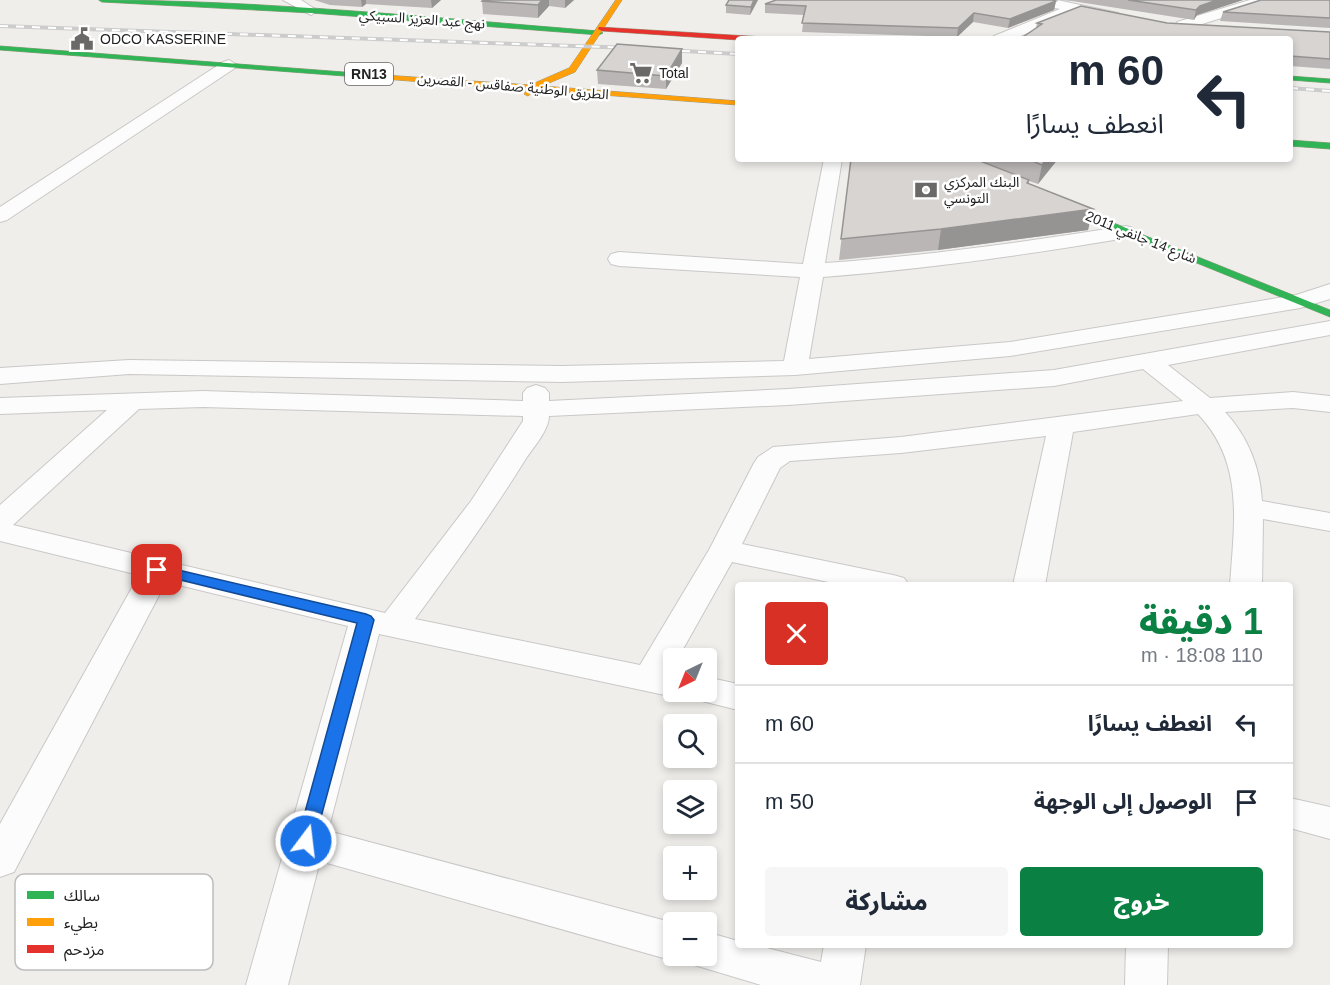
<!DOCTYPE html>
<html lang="ar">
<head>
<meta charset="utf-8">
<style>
  body { margin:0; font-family:Helvetica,"Noto Sans Arabic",sans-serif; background:#f6f6f7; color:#1f2937; direction:rtl; height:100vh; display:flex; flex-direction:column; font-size:22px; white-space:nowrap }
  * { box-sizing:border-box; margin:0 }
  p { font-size:20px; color:#747a83 }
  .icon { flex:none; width:33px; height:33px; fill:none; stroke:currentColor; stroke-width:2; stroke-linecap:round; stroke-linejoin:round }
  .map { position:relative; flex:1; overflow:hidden; direction:ltr }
  .sheet { position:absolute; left:735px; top:582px; width:558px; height:366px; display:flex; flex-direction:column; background:#fff; border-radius:6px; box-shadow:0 3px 9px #0003; direction:rtl }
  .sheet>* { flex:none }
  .guide { position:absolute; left:735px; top:36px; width:558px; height:126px; border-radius:6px; box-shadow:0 3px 9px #0003; direction:rtl; background:#fff; color:#1f2937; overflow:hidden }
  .needle { width:39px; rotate:223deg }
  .controls { position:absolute; left:663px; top:648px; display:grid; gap:12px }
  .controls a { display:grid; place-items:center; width:54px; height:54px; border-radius:6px; background:#fff; box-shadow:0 3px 9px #0003; font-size:30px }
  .pin { position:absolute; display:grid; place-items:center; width:51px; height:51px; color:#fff; margin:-26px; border-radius:12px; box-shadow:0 3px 9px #0006 }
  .me { position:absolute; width:66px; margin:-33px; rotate:15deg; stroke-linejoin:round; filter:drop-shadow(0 0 4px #0008) }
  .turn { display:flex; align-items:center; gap:21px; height:126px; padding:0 30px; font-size:27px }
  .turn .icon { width:78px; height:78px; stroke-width:2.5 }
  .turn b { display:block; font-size:42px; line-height:51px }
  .round { display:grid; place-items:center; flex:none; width:63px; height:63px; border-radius:6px; background:#f6f6f7 }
  .overview { display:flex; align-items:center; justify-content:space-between; height:102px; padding:0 30px }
  h1 { font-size:36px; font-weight:800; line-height:45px; color:#0b8043 }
  .action { display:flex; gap:12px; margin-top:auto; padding:12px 30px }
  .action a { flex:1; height:69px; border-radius:6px; background:#0b8043; color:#fff; font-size:24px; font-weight:800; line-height:69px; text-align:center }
  .action a+a { background:#f6f6f7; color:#1f2937 }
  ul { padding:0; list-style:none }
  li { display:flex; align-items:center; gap:18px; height:78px; padding:0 30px; border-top:2px solid #e0e1e3 }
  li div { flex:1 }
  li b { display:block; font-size:22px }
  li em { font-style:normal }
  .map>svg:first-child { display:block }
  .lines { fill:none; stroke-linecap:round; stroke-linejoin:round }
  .street-casing { stroke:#c9c8c7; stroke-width:2 }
  .fast-casing { stroke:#999a82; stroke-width:1 }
  .slow-casing { stroke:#999a82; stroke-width:1 }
  .jam-casing { stroke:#999a82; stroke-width:1 }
  .street { fill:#fdfcfc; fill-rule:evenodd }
  .fast { fill:#30b455; fill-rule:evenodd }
  .slow { fill:#ff9f0a; fill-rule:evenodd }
  .jam { fill:#e5322d; fill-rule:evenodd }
  .rail-casing { stroke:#ccc; stroke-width:4 }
  .rail { stroke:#fff; stroke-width:2; stroke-dasharray:8; stroke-linecap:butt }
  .wall { fill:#b9b6b5 }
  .shaded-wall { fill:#969493 }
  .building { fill:#d7d4d2; stroke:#969493; stroke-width:1.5 }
  .route { fill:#1a73e8; stroke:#114b97; stroke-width:1.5 }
  .labels { text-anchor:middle; stroke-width:5; stroke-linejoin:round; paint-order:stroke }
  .far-street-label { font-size:14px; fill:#222; stroke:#fff }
  .far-poi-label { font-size:14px; fill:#222; stroke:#fff; text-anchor:start }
  .shield { fill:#fff; stroke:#646464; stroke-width:1.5 }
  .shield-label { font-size:14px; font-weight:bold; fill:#222 }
  .key { fill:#fff; stroke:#bdbdbd; stroke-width:1.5 }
  .key-label { font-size:16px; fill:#222 }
</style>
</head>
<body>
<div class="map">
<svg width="1330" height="985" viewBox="0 0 1330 985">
  <rect width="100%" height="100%" fill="#f0eeeb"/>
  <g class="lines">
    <g class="street-casing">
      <path id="street" d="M283 0H301L318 11 311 15Z
        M1029 0H1057L1118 13 1120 16 1113 20 1077 13 1013 39H991L994 36 1060 9 1031 3Z
        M1250 0H1272L1270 3 1189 28 1187 39H1171L1177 22Z
        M229 60 237 65 235 68 7 220 0 222V207L223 62Z
        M824 159H842L825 263C926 256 1026 242 1126 226L1133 228 1136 232 1133 236 1126 238C1025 255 925 269 823 277L809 359 1010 342 1296 295 1330 284V299L1300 308 1010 356 795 375 562 382 129 374 0 384V368L129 360 562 366 784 361 800 277 619 266 611 264 608 259 611 254 619 252 803 264Z
        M1330 321V335L1168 365 1210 398 1293 392 1330 396V412L1293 408 1225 412C1248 437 1260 467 1262 501L1330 513V531L1263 519 1262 585H1230C1234 524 1245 463 1198 414L1073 432 1045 585H1013L1046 436 901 453 790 461 780 468 742 544 893 575 904 578 909 585H843L732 562 678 658H674L671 671H674V692H687L674 697 379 634 328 831 674 923V956H706V932L738 941V945H755L821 962 824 945H866L860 985H761L691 964 687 956 674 961 320 861 288 985H246L348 626 166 582 14 872 0 877V824L139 575 0 541V505L107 410 0 414V398L203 391 523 401V393L527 388 536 385 545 388 549 393V401L788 389 1054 370ZM1143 369 1183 401 901 437 773 447 758 457 754 463 709 550 640 665 415 619C453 567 491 515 525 460 533 448 549 430 549 416L788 405 1054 386ZM203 407 523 416V421L471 501 385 613 13 525 139 409Z
        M706 677 738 684V710L694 699 690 692H706Z
        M1290 798 1330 807V839L1290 828Z
        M1126 945H1168L1167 985H1125Z"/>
    </g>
    <g class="fast-casing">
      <path id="fast" d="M99 0C265 0 433 18 599 31L603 33 599 35 311 13 102 2Z
        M0 46 384 75 388 77 384 79 0 50Z
        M1290 76 1330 79V83L1290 80Z
        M1290 140 1330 143V149L1290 146Z
        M1049 197 1330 310V317L1046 202 1044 200Z"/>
    </g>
    <g class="slow-casing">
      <path id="slow" d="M616 0H622L575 72 542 86 738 101V105L535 90 528 96 524 94 527 90 384 79 380 77 384 75 530 85 569 68Z"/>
    </g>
    <g class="jam-casing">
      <path id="jam" d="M599 27 765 37 769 39 738 40 602 31 598 29Z"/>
    </g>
    <use href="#street" class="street"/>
    <use href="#fast" class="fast"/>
    <use href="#slow" class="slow"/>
    <use href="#jam" class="jam"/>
    <g class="rail-casing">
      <path id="rail" d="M0 26 633 48
        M666 50 738 54
        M1290 88 1330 91"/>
    </g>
    <use href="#rail" class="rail"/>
  </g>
  <path class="wall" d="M314 0H441L432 8 366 4 362 7 330 5Z
    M483 0H574L565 8 549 6 538 18 483 14 482 1Z
    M758 0 750 15 726 13V5Z
    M1061 0H1243L1197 15 1194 20 1072 1Z
    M1330 0V28L1220 21 1223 12Z
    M1056 1 1054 10 1008 28 973 22 957 37 802 32 804 15 765 13V4Z
    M1037 23H1167L1330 32V69L1290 66V39L1036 28Z
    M682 63 666 89 598 84 597 70Z
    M851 159H1058L1038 184 1029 181V184L1093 209 1088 230 938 250 839 260Z"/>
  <path class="shaded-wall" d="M361 0H366V4L362 7Z
    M431 0H441L432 8Z
    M542 0H549V6L538 18V5Z
    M565 0H574L565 8Z
    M754 0H758L750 15 751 7Z
    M1217 0H1243L1197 15 1194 20 1196 10 1200 6Z
    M1056 1 1054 10 1008 28 1010 19Z
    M974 13 973 22 957 37 958 28Z
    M682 49V63L666 89V76Z
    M1046 159H1058L1038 184 1042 165Z
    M1093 209 1088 230 938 250 941 229Z"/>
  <path class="building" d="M483 0H542L538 5 482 1Z
    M729 0H754L751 7 726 5Z
    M776 0H1052L1056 1 1010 19 974 13 958 28 802 23 806 6 765 4Z
    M1128 0H1217L1200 6 1196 10Z
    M1261 0H1330V18L1223 12Z
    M1081 6 1167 23 1330 32V59L1290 56V39H1020L1042 24 1037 23Z
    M617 44 682 49 666 76 597 70Z
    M851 159H975L1029 180 1027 183 1093 209 941 229 841 239Z
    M1028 159H1046L1042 165Z"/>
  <path class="route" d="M157 565 366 614 371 616 374 620 313 847 306 849 300 847 297 841 357 623 152 573 150 570Z"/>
  <defs>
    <g id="civic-bare" transform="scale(1.8)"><path d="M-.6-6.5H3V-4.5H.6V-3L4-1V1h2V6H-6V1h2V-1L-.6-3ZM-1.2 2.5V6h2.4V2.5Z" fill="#6a6968" stroke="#fff" stroke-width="2.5" paint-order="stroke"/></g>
    <g id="supermarket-bare" transform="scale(1.8)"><path d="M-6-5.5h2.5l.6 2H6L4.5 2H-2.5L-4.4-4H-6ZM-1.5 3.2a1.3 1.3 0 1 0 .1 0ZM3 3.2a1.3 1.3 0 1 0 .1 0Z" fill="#6a6968" stroke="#fff" stroke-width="2.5" paint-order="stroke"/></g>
    <g id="bank-bare" transform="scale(1.8)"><path d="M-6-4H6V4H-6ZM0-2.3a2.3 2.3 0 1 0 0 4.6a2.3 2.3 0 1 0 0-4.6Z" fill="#6a6968" stroke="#fff" stroke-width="2.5" paint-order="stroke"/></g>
  </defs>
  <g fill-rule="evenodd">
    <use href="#civic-bare" x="82" y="39"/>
    <use href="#supermarket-bare" x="641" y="73"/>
    <use href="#bank-bare" x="926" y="190"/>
  </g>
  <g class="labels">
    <g class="far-street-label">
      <text transform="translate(422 19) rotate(4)" y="5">نهج عبد العزيز السبيكي</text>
      <text transform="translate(513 86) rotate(5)" y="5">الطريق الوطنية صفاقس - القصرين</text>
      <text transform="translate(1141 237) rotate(22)" y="5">شارع 14 جانفي 2011</text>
    </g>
    <g class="far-poi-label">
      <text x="100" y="44">ODCO KASSERINE</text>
      <text x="659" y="78">Total</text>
      <text x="944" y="187">البنك المركزي<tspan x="944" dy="16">التونسي</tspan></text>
    </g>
    <rect class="shield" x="345" y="63" width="48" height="22" rx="4.5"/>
    <g class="shield-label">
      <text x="369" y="79">RN13</text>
    </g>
  </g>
  <rect x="15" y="874" width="198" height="96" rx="9" class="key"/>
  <rect x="27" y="891" width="27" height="8" fill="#30b455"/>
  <rect x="27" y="918" width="27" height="8" fill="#ff9f0a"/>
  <rect x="27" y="945" width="27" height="8" fill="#e5322d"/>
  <g class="key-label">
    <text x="64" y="901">سالك</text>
    <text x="64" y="928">بطيء</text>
    <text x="64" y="955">مزدحم</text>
  </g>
</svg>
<div class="controls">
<a><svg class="needle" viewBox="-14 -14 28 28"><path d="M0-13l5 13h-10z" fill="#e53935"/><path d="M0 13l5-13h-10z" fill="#747a83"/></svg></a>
<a><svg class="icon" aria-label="search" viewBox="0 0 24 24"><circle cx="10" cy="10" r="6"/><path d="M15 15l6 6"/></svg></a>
<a><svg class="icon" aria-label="layers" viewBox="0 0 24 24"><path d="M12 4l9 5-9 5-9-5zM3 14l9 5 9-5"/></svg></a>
<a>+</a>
<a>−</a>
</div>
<div class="pin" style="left:157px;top:570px;background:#d93025"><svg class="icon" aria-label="arrive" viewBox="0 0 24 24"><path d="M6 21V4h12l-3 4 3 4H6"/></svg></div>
<svg class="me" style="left:306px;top:841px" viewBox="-20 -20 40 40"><circle r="17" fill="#1a73e8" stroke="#fff" stroke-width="3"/><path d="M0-11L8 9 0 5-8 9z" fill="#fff"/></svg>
<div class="guide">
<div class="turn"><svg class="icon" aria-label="left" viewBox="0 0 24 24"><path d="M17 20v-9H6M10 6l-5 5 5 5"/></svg><div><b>60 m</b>انعطف يسارًا</div></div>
</div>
<section class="sheet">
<div class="overview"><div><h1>1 دقيقة</h1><p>110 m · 18:08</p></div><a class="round" style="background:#d93025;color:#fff"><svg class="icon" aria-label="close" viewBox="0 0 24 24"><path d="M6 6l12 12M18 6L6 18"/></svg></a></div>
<ul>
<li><svg class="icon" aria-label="left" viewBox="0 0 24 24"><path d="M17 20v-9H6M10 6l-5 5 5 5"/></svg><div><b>انعطف يسارًا</b></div><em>60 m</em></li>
<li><svg class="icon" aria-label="arrive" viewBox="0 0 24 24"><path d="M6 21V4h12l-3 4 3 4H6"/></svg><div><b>الوصول إلى الوجهة</b></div><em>50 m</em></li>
</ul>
<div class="action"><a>خروج</a><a>مشاركة</a></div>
</section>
</div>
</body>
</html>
